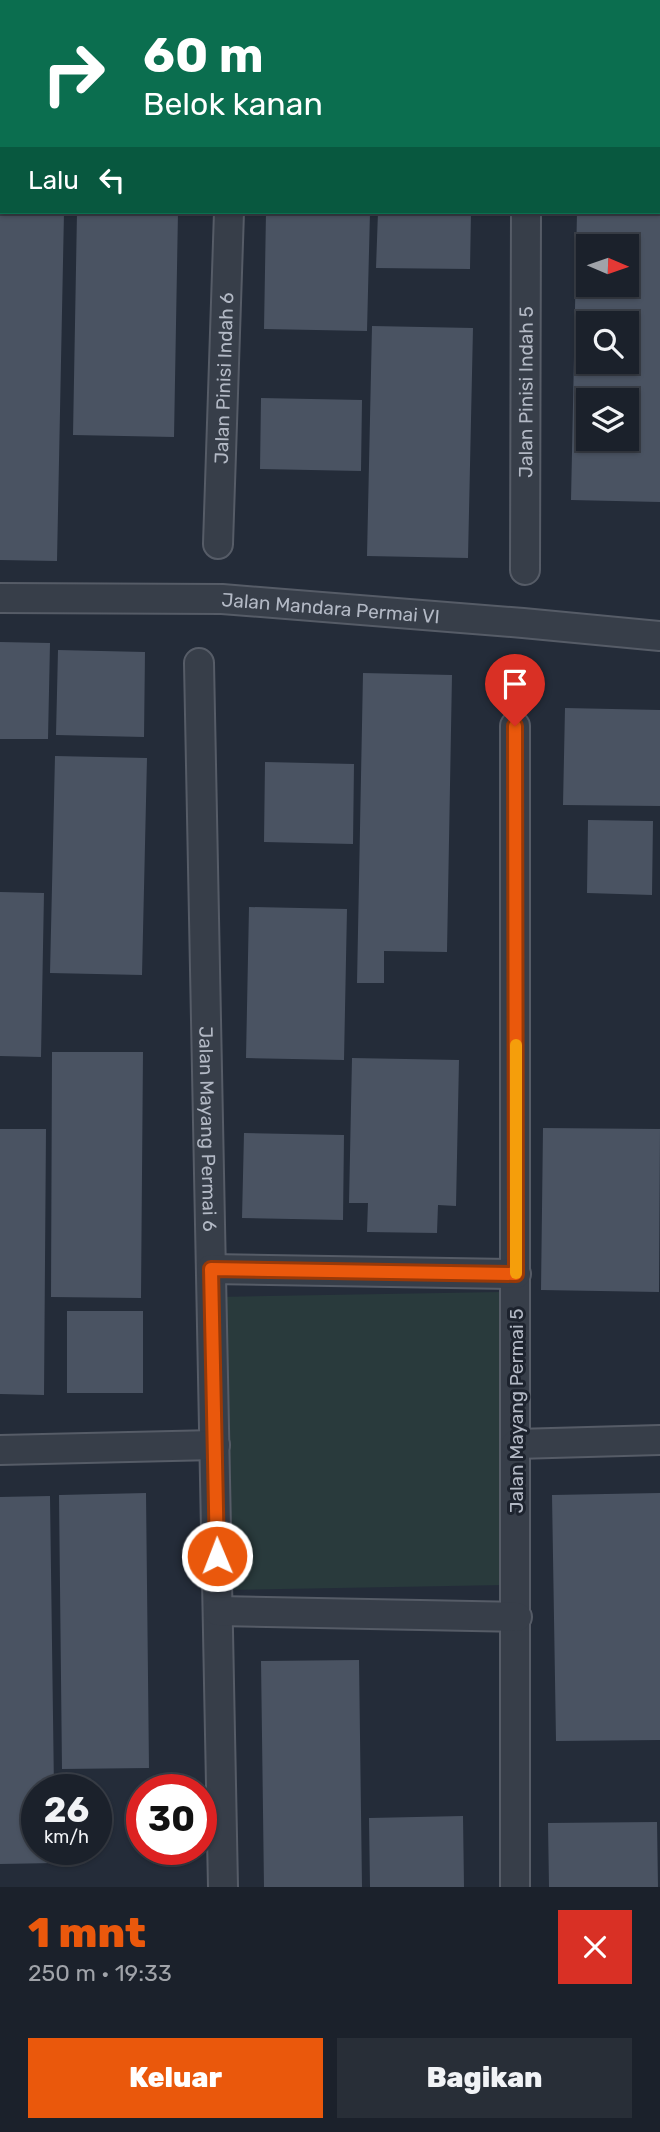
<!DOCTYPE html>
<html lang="id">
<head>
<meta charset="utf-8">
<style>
  body { margin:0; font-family:Rubik,sans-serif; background:#282e37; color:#f1f3f6; height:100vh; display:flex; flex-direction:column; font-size:26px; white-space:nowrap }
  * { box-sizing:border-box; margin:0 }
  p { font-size:23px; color:#a0a3a9 }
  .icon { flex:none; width:38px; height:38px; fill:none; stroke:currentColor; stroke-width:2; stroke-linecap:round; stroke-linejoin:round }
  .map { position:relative; height:1887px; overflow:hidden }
  .details { display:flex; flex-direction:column; background:#1b212b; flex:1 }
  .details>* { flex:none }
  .guide { position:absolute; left:0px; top:0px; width:662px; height:214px; box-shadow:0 2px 5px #0004,0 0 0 2px #393e47; background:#0b6e4f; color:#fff; overflow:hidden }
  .needle { width:46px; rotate:92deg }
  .fabs { position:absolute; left:576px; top:234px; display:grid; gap:14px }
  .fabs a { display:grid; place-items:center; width:63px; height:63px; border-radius:0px; background:#1b212b; box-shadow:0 2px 5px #0004,0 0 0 2px #393e47; font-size:35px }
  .speed { position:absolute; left:21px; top:1774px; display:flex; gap:14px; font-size:35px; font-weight:700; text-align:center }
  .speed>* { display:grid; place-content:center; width:91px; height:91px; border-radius:50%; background:#1b212b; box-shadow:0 2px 5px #0004,0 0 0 2px #393e47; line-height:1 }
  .speed small { font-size:18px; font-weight:400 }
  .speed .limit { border:10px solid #d22; background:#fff; color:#111 }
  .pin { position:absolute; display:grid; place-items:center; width:60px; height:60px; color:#fff; margin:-72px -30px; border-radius:50% 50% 50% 0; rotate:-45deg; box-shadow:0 0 7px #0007 }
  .pin .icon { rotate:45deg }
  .me { position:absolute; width:77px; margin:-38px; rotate:359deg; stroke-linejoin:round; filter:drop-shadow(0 0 5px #0008) }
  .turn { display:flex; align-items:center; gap:24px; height:147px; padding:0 28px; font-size:32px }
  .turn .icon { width:91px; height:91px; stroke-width:2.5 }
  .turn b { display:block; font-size:49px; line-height:60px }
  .then { display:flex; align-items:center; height:66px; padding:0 28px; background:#0003; gap:14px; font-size:26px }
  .round { display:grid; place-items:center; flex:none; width:74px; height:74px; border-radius:0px; background:#282e37 }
  .head { display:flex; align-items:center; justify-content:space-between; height:119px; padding:0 28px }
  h1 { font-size:42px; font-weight:800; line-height:52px; color:#ea580c }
  .cta { display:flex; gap:14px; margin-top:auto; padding:14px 28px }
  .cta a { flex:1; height:80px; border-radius:0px; background:#ea580c; color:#fff; font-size:28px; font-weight:800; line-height:80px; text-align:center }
  .cta a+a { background:#282e37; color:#f1f3f6 }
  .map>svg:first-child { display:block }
  .green { fill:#293a3c }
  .building { fill:#4a5362; fill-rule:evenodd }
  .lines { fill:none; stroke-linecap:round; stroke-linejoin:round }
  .street-casing { stroke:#565c67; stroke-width:32 }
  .street { stroke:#373e49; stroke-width:28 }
  .route-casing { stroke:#983908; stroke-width:18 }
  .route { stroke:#ea580c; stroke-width:12 }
  .slow { stroke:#f59e0b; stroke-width:12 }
  .labels { text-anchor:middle; stroke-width:6; stroke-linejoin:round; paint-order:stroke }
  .street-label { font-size:19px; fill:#b3b9c5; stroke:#1d232e }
</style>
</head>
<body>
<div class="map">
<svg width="660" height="1887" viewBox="0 0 660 1887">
  <rect width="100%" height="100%" fill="#242c39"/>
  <path class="green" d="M500 1292 505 1585 222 1590 217 1297Z"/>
  <path class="building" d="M0 212H64L57 561 0 560Z
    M77 212H178L174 437 73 435Z
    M266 212H370L367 331 264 329Z
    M378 212H471L470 269 376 268Z
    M577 212H660V502L571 500ZM588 247H626V285H588ZM588 324H626V362H588ZM588 401H626V439H588Z
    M372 326 473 328 468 558 367 556Z
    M261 398 362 400 361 471 260 469Z
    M0 642 50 643 48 739H0Z
    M58 650 145 652 144 737 56 735Z
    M363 673 452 675 447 952 384 951V983H357Z
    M565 708 660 710V806L563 805Z
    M55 756 147 758 142 975 50 973Z
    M265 762 354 764 353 844 264 842Z
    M588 820 653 821 652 895 587 893Z
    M0 892 44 893 41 1057 0 1056Z
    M249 907 347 909 344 1060 246 1058Z
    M52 1052H143L141 1298 51 1297Z
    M352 1058 459 1060 456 1206 438 1205 437 1233 367 1232 368 1203H349Z
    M543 1128 660 1129 659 1292 541 1290Z
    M0 1129H46L44 1395 0 1394Z
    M244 1133 344 1135 343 1220 242 1218Z
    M67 1311H143V1393H67Z
    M146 1493 149 1768 62 1769 59 1495Z
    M660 1493V1740L556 1741 552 1495Z
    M50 1496 54 1790H37V1850H55V1863L0 1864V1497Z
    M359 1660 362 1887H264L261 1661Z
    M463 1816 464 1887H370L369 1818Z
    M657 1822 658 1887H549L548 1823Z"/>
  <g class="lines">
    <g class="street-casing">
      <g id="street">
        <path d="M236 2V0"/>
        <path d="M527 2V0"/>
        <path id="s1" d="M218 544 229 212"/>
        <path id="s2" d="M525 570 526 212"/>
        <path id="s3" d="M0 598 222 599 523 623 660 636"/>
        <path id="s4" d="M199 663 223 1887"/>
        <path d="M515 726V1887"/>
        <path d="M211 1269 516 1274"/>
        <path d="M516 1444 660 1440"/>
        <path d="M0 1450 215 1445"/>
        <path d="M218 1611 517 1617"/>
      </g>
    </g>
    <use href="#street" class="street"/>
  </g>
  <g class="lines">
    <g class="route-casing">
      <path id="route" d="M217 1556 211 1269 516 1274 515 726"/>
    </g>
    <use href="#route" class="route"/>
    <path class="slow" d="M516 1045V1273"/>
  </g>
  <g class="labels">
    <g class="street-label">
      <text dy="7" stroke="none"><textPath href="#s1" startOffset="166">Jalan Pinisi Indah 6</textPath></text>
      <text dy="7" stroke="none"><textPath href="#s2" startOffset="178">Jalan Pinisi Indah 5</textPath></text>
      <text dy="7" stroke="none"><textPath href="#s3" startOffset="331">Jalan Mandara Permai VI</textPath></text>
      <text dy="7" stroke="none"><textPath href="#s4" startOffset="466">Jalan Mayang Permai 6</textPath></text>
      <text transform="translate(516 1411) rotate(-90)" y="7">Jalan Mayang Permai 5</text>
    </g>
  </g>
</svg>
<div class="fabs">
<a><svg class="needle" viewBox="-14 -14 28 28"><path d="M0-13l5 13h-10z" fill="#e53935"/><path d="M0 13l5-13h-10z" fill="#a0a3a9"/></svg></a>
<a><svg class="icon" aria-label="search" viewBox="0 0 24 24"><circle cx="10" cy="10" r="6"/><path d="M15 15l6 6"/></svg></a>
<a><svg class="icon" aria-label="layers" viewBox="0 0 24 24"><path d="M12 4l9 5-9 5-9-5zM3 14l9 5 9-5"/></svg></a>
</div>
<div class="speed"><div>26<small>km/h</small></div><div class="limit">30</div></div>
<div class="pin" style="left:515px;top:726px;background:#d93025"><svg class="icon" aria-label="arrive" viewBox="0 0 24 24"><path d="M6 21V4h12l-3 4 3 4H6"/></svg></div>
<svg class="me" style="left:217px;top:1556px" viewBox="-20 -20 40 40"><circle r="17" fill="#ea580c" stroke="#fff" stroke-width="3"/><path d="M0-11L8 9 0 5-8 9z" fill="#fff"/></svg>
<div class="guide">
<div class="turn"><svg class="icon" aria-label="right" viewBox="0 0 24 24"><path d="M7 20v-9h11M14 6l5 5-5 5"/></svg><div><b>60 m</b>Belok kanan</div></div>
<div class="then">Lalu<svg class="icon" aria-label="left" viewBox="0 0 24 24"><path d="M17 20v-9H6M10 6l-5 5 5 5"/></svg></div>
</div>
</div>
<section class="details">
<div class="head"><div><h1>1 mnt</h1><p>250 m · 19:33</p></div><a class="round" style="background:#d93025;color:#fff"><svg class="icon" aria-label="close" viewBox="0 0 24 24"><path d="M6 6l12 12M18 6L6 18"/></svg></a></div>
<div class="cta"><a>Keluar</a><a>Bagikan</a></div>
</section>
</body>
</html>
